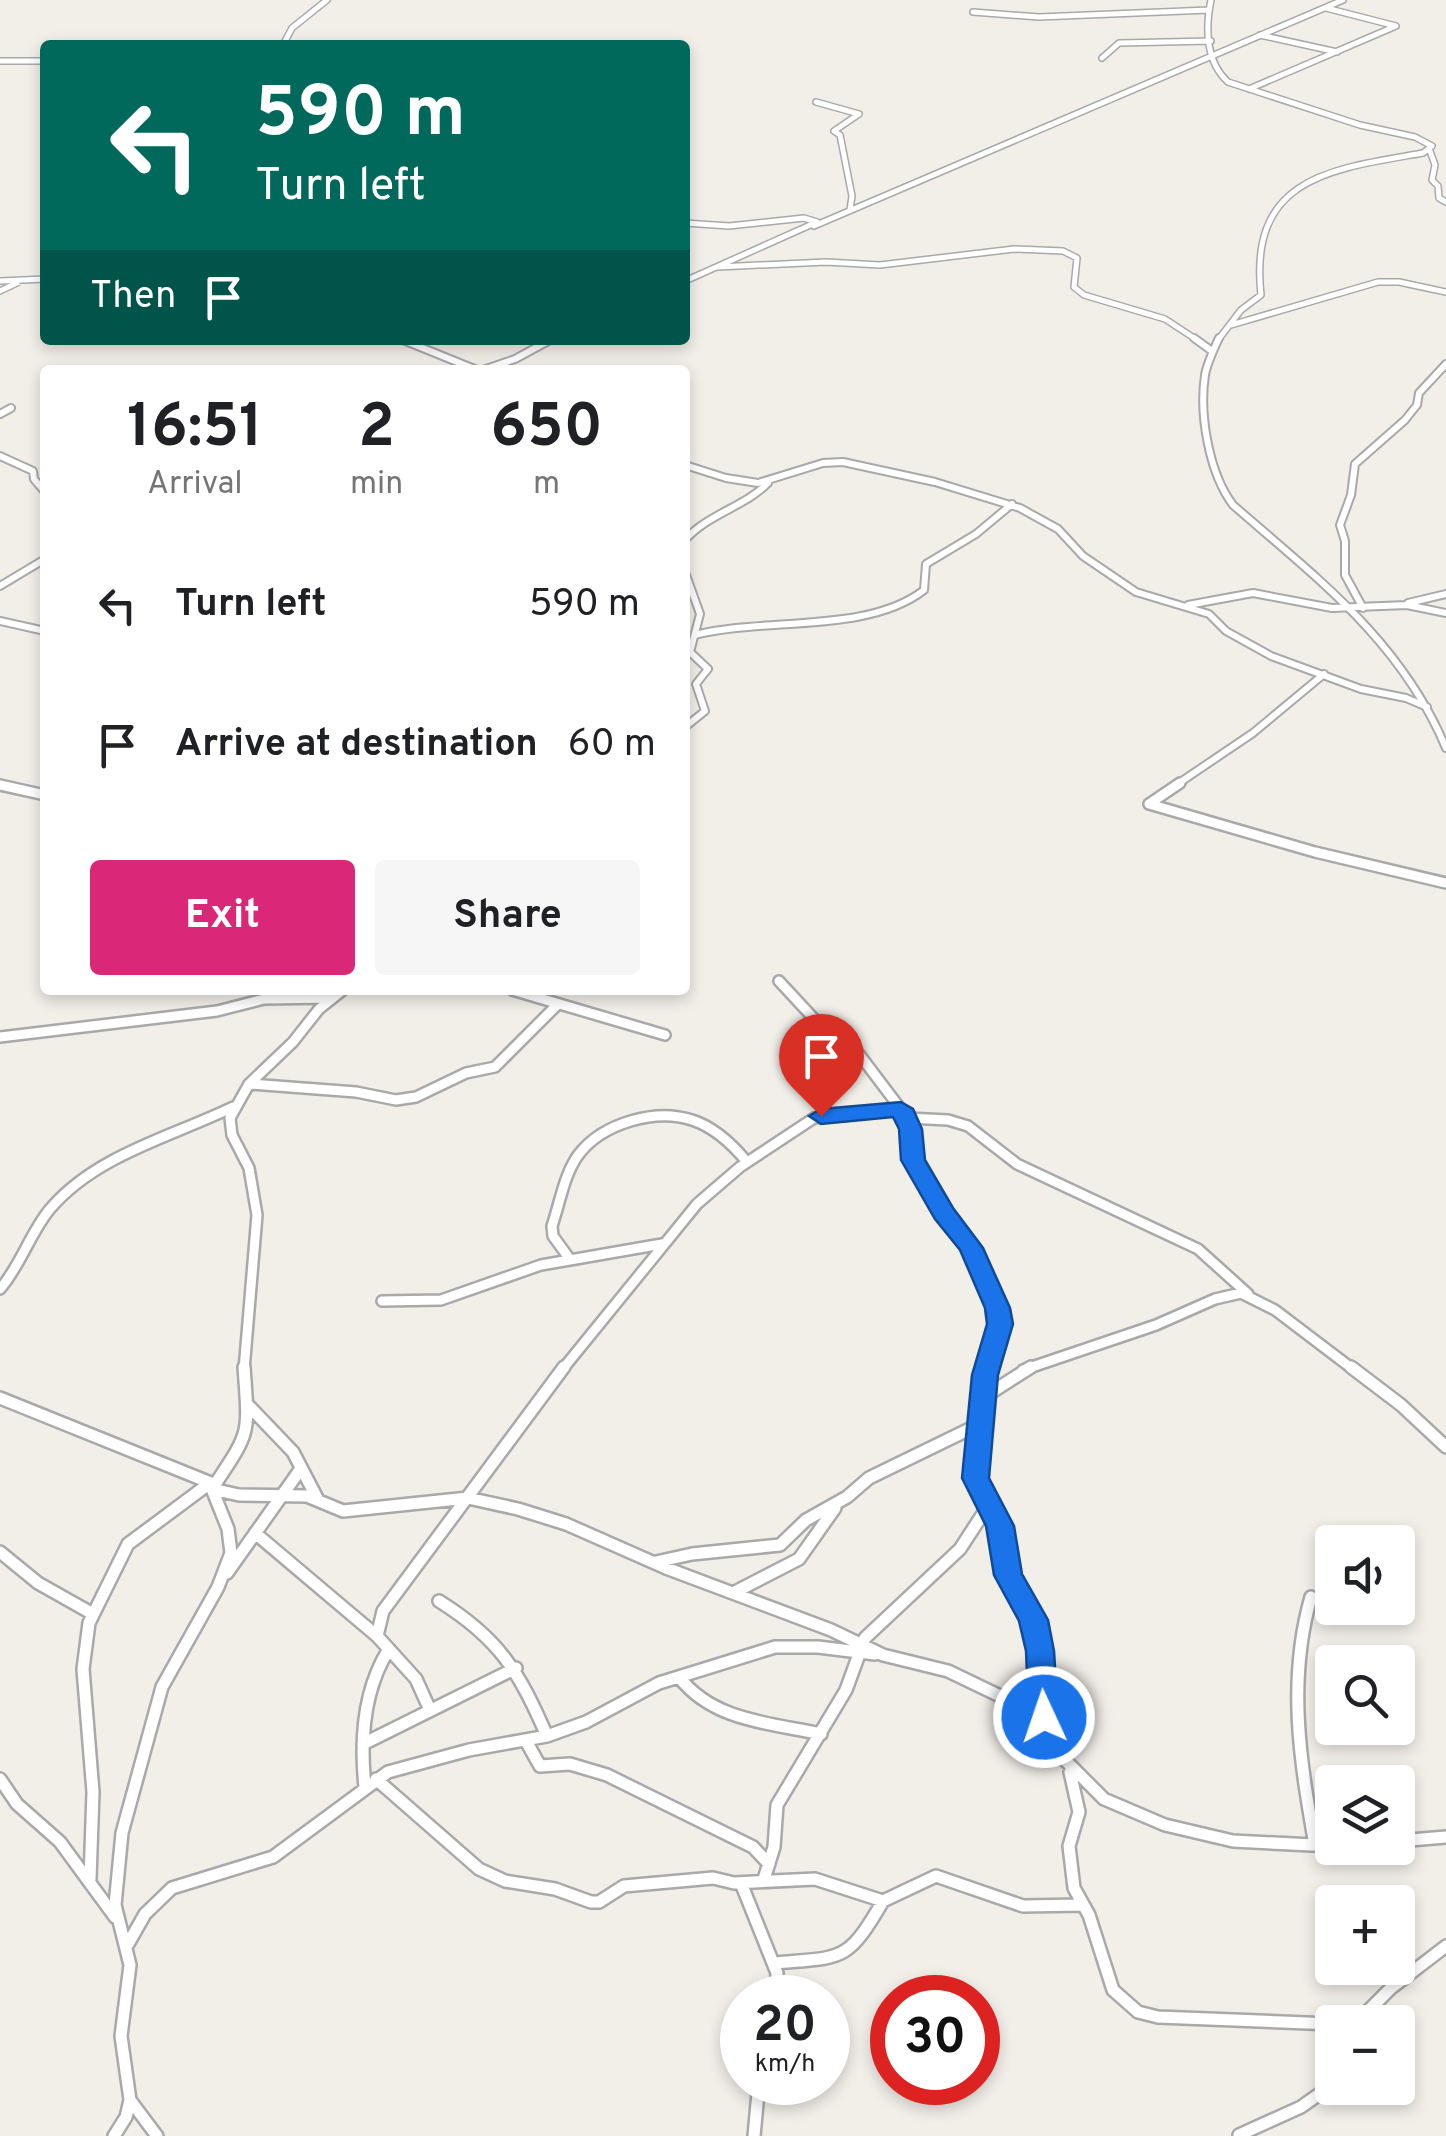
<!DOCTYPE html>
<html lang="en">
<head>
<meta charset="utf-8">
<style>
  body { margin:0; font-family:Overpass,sans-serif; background:#f6f6f6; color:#202124; height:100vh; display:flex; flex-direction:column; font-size:38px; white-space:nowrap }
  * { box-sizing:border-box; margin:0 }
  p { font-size:32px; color:#757577 }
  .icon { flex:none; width:55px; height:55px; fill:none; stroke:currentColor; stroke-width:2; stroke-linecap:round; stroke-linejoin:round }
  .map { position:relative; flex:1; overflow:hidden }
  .side { position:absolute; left:40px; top:365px; width:650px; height:630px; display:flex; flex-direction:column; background:#fff; border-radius:10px; box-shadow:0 5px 15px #0003 }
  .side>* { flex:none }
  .banner { position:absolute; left:40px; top:40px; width:650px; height:305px; border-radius:10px; box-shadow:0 5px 15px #0003; background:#00695c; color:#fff; overflow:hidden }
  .controls { position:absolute; left:1315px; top:1525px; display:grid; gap:20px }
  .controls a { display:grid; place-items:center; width:100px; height:100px; border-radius:10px; background:#fff; box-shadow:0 5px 15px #0003; font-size:50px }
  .speed { position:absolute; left:720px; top:1975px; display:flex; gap:20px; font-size:50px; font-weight:700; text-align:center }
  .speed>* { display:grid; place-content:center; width:130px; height:130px; border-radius:50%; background:#fff; box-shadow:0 5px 15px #0003; line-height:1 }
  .speed small { font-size:25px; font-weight:400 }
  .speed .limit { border:15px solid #d22; background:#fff; color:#111 }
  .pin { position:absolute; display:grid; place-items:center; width:85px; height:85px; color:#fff; margin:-102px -42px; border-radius:50% 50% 50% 0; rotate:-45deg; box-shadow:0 0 10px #0007 }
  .pin .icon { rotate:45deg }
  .me { position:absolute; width:110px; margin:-55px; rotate:357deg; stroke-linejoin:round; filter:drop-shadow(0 0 8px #0008) }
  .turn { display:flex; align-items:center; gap:35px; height:210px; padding:0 50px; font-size:45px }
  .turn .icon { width:130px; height:130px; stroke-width:2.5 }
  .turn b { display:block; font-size:70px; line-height:85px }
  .then { display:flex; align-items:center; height:95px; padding:0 50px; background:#0003; gap:20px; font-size:38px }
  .eta { display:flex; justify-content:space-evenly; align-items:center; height:170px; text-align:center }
  .eta b { font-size:60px; font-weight:700; line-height:70px }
  .cta { display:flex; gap:20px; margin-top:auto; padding:20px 50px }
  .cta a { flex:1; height:115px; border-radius:10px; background:#db2777; color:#fff; font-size:40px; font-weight:700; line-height:115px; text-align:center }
  .cta a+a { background:#f6f6f6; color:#202124 }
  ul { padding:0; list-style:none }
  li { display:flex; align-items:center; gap:30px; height:140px; padding:0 50px }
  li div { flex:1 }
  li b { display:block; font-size:38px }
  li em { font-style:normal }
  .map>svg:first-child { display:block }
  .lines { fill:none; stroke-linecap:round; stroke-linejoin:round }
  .minor-far3-casing { stroke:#a9a9a9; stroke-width:8 }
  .minor-far2-casing { stroke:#a9a9a9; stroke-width:10 }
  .minor-far1-casing { stroke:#a9a9a9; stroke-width:14 }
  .minor-casing { stroke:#a9a9a9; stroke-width:16 }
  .minor-far3 { stroke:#fff; stroke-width:5 }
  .minor-far2 { stroke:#fff; stroke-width:6 }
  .minor-far1 { stroke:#fff; stroke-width:9 }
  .minor { stroke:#fff; stroke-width:11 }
  .route { fill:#1a73e8; stroke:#114b97; stroke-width:2.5 }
</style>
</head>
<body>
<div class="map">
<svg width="1446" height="2136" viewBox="0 0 1446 2136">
  <rect width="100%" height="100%" fill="#f2efe9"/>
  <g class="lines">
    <g class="minor-far3-casing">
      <path id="minor-far3" d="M1211 0C1205 29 1206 62 1228 82L1360 125 1415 137 1432 146 1423 153C1332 169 1248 176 1261 295L1241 310 1218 340
        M973 12 1039 17 1209 10
        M1260 35 1337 52
        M283 45 292 28 327 0
        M1102 58 1119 43 1211 41
        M0 61H45
        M1249 89 1396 26 1326 8
        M816 102 859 114 834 131 840 135 852 196 850 210
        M1430 151 1435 165 1432 180 1438 186 1439 198 1446 202
        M685 223 729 226 804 218 817 222 685 281
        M814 226 1343 0
        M718 267 826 262 880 265 1014 249 1063 251 1077 258 1074 287 1084 295 1165 319 1197 340
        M0 281 45 279
        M0 291 17 283
        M1231 325 1378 282H1399L1446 292"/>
    </g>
    <g class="minor-far2-casing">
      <path id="minor-far2" d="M1194 338 1212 351
        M1219 338C1214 349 1207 363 1205 375 1199 415 1209 473 1233 505 1318 579 1401 641 1446 748
        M403 340 477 370
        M483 370 515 359 550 340
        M0 414 11 408
        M0 456 33 471 34 479 45 492
        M685 465 726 478 758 483 823 463 843 462 935 482 1020 508 1058 529 1083 556 1136 592 1209 614 1226 631 1271 656 1361 689 1406 698 1427 707
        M685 540C708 514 744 507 768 483
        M685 572 700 614 690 652 708 669 696 684 705 711 685 727
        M0 586 45 559
        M1408 603 1446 594
        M1188 605 1253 593 1332 608 1407 605 1446 613
        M1363 608 1345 575V541L1340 525 1351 495 1355 464 1405 420 1417 405 1419 393 1446 364
        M0 621 45 631
        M695 635C764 617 868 634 924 590L926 564 976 534 1012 504
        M1176 785 1253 733 1324 674"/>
    </g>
    <g class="minor-far1-casing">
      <path id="minor-far1" d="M0 785 45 795
        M1149 804 1315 852 1446 883
        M1149 804 1180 783
        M779 981 817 1022 859 1054 906 1116 913 1160 943 1213 971 1247 998 1308 1000 1323 986 1370
        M512 990 665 1035
        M0 1037 217 1011 264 999 329 998
        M250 1084 356 1092 396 1100 416 1097 466 1073 495 1067 558 1004
        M907 1118 948 1120 968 1126 1017 1164 1198 1249 1248 1294
        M569 1258 553 1236 552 1226C560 1203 564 1174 579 1154 603 1123 656 1108 692 1120 714 1127 733 1145 747 1162
        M0 1289C21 1265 30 1233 50 1209 96 1155 171 1137 233 1107
        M382 1301 441 1300 541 1265 662 1244
        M244 1370 257 1215 249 1168 232 1135 230 1118 249 1084 293 1042 319 1009 343 990
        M562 1370 697 1204 740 1167 814 1118 901 1109
        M1023 1370 1156 1325 1215 1299 1241 1293 1275 1310 1354 1370"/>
    </g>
    <g class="minor-casing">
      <path id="minor" d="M987 1367 976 1479 1000 1526 1009 1575 1033 1620 1040 1651 1044 1717 1065 1760 1104 1799 1165 1825 1233 1841 1332 1846
        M1351 1367 1401 1405 1446 1447
        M984 1397 1031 1367
        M0 1398 211 1483
        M248 1405 293 1452 318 1500
        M212 1489 239 1495 307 1496 343 1511 468 1498 518 1509 566 1524 666 1568 831 1630 883 1655 948 1671 1044 1717
        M255 1533 377 1636
        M0 1552 38 1583 93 1614
        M656 1562 692 1554 780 1545 806 1520 847 1497 869 1478 980 1424
        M227 1573 300 1470
        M733 1593 799 1559 835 1508
        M1311 1597C1287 1681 1300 1760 1315 1845
        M439 1601C500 1639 519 1672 547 1736
        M679 1677C713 1721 770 1723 821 1734
        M430 1710 416 1679 377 1636 383 1611 564 1367
        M526 1741 540 1766 570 1764 607 1775 753 1847 769 1864
        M363 1744 516 1668
        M1070 1772 1079 1812 1069 1846 1074 1888 1089 1915 1113 1990 1138 2012 1158 2017 1332 2024
        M0 1779 17 1804 60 1842 115 1917
        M376 1779 479 1869 505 1881 555 1889 591 1902H599L624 1886 713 1878 734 1883 815 1879 883 1901 936 1876 1023 1906 1083 1905
        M365 1787C360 1740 363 1690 389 1649
        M1398 1841 1446 1837
        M90 1879 93 1792 83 1669 89 1623 128 1544 210 1483
        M764 1879 774 1847 777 1805 846 1690 865 1638 960 1549 988 1506
        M741 1883 777 1973 775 1998
        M128 1944 145 1914 172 1888 273 1857 388 1772 469 1750 547 1736 586 1722 659 1683 775 1647H818L875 1654
        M775 1963C843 1957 847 1963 883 1901
        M1357 2022 1390 1989 1446 1946
        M130 2100 157 2136
        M1239 2135 1301 2107 1332 2085
        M114 2136 126 2117 130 2100 121 2036 130 1965 115 1905 122 1833 162 1687 218 1587 231 1553 228 1529 212 1489C251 1430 249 1437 244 1367
        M754 2136 759 2082"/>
    </g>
    <use href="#minor-far3" class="minor-far3"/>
    <use href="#minor-far2" class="minor-far2"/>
    <use href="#minor-far1" class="minor-far1"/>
    <use href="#minor" class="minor"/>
  </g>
  <path class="route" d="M901 1102 913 1109 922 1129 925 1160 953 1208 983 1248 1010 1308 1013 1324 998 1375 989 1478 1014 1526 1022 1574 1048 1620 1054 1651 1058 1717 1054 1726 1044 1729 1033 1726 1029 1717 1026 1651 1019 1621 994 1575 986 1526 962 1478 972 1375 987 1324 985 1308 960 1250 935 1219 901 1160 899 1129 893 1117 821 1124 809 1116 821 1109Z"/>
</svg>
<div class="controls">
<a><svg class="icon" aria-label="sound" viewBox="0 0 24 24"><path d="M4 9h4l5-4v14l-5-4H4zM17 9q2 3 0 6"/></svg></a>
<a><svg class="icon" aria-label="search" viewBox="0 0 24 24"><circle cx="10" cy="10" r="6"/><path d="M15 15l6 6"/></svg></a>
<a><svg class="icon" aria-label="layers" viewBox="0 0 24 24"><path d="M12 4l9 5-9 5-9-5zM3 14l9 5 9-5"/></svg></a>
<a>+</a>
<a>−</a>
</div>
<div class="speed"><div>20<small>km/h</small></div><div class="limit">30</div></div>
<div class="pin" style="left:821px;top:1116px;background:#d93025"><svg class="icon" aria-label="arrive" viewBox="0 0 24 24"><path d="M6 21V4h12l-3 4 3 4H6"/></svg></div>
<svg class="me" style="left:1044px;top:1717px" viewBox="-20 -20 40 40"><circle r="17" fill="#1a73e8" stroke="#fff" stroke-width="3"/><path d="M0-11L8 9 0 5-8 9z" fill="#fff"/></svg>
<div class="banner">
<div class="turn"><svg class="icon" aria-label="left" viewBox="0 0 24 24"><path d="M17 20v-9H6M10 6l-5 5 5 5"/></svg><div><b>590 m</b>Turn left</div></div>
<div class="then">Then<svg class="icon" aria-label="arrive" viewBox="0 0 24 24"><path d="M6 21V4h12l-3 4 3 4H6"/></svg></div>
</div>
<section class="side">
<div class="eta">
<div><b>16:51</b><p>Arrival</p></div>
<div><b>2</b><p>min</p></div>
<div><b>650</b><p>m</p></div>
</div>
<ul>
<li><svg class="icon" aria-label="left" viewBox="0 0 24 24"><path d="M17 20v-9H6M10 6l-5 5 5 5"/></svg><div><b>Turn left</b></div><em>590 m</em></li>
<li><svg class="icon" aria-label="arrive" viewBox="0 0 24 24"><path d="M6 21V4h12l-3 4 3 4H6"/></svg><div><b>Arrive at destination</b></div><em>60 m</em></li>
</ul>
<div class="cta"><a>Exit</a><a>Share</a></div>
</section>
</div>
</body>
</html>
